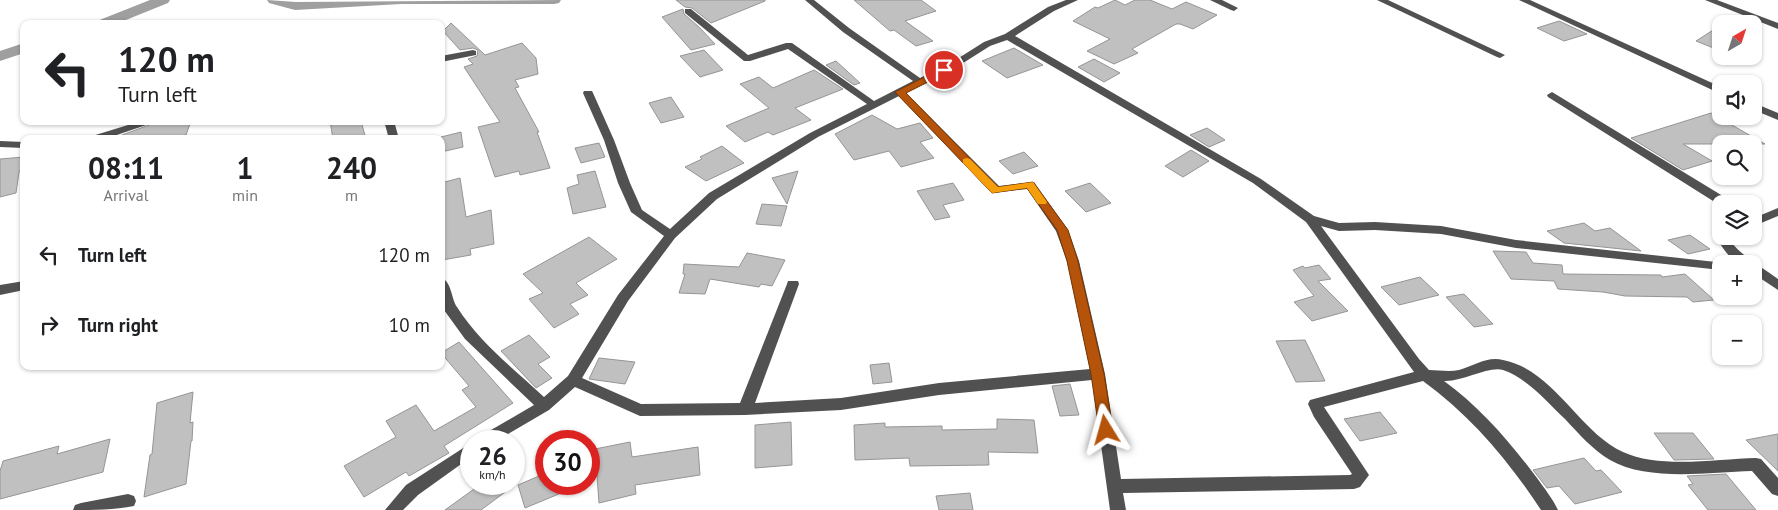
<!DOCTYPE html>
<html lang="en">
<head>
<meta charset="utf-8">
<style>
  body { margin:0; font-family:"PT Sans",sans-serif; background:#f6f6f6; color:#202124; height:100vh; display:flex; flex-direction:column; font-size:19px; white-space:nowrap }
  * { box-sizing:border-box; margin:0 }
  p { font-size:16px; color:#757577 }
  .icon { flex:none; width:28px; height:28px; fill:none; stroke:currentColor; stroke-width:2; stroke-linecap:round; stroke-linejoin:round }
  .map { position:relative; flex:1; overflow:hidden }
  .drawer { position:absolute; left:20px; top:135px; width:425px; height:235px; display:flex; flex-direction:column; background:#fff; border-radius:10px; box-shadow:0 1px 4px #0004 }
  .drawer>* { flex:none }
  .guide { position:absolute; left:20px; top:20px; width:425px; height:105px; border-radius:10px; box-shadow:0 1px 4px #0004; background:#fff; color:#202124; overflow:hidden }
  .needle { width:32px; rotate:39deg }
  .tools { position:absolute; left:1712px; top:15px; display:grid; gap:10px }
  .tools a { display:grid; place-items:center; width:50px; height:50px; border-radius:10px; background:#fff; box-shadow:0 1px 4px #0004; font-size:25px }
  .speed { position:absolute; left:460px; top:430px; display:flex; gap:10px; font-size:25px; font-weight:700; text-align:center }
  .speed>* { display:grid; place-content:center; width:65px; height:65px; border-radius:50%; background:#fff; box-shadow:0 1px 4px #0004; line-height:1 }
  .speed small { font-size:12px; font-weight:400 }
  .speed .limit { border:8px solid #d22; background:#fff; color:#111 }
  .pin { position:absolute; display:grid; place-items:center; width:42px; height:42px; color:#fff; margin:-21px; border:2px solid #fff; border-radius:50%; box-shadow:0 1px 5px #0007 }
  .me { position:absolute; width:55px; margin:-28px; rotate:352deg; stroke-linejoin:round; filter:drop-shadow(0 0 4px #0008) }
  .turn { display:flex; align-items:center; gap:18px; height:105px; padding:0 15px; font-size:22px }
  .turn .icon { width:65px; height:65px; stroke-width:2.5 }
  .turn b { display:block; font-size:35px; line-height:42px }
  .eta { display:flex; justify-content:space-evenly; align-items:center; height:85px; text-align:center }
  .eta b { font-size:30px; font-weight:700; line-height:35px }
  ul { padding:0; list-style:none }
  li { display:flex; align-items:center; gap:15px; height:70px; padding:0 15px }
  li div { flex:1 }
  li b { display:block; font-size:19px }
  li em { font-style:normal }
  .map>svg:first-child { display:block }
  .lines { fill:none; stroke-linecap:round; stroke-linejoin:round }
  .canal { fill:#9f9f9f; fill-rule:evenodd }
  .building { fill:#c0c0c0; stroke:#959595 }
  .minor { fill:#515151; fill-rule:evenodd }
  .route { fill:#b45309; stroke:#753606 }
  .slow { fill:#f59e0b }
</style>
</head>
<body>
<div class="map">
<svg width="1778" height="510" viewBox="0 0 1778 510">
  <rect width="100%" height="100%" fill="#fff"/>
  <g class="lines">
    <path class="canal" d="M150 0H170L168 3 116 24H95L97 21Z
      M267 0 296 2 561 0 559 3 554 4H401L295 10 269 3Z
      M24 43V53L0 61V51Z"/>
  </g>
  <path class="building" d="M676 0H765V1L711 23 692 8 685 7Z
    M854 0H921L936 11 905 21 933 41 916 46 894 30 890 31Z
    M1115 0 1125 5 1135 0H1150L1172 9 1186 2 1217 15 1193 29 1180 24H1176L1132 49 1138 53 1114 64 1087 51 1110 39 1073 21 1095 7 1098 8Z
    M683 9 684 14 699 27 715 44 691 50 662 17Z
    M1559 21 1587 34 1564 41 1537 28Z
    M451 23 485 55 522 43 536 58 538 74 515 80 519 87 515 88 539 132H537L550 168 520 175 519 171 495 177 478 127 500 122 464 67 473 64 468 59 477 56 478 50 473 48 460 50 443 31Z
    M1721 25V51L1696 41Z
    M1014 48 1043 65 1007 78 982 61Z
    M704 50 723 70 700 77 680 56Z
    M1094 59 1120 73 1104 82 1078 67Z
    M836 61 860 83 854 85 826 65Z
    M814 70 843 89 795 108 811 120 773 135 768 132 745 142 726 126 769 108 740 84 759 77 773 88Z
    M671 97 684 117 661 123 649 103Z
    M1711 113 1765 144H1683L1712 161 1683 170 1631 138Z
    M872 115 897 129 920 123 933 138 920 142 934 158 901 167 889 151 854 160 835 134Z
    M160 121H191L186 135 162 139H121L122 135Z
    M330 121H361L366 139H333Z
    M1207 128 1225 140 1209 147 1190 135Z
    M461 132 463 147 441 152V137Z
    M599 143 605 157 581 163 575 148Z
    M722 146 744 163 706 181 685 167 702 159 700 157Z
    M1191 150 1209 161 1183 177 1165 166Z
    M1024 152 1038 166 1013 174 999 161Z
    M24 157V166L19 172 16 193 0 197V159Z
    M595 171 606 207 573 214 567 188 579 184 577 175Z
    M798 171 787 204 772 178Z
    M460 178 466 217 491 210 494 244 470 249 471 255 442 260 441 183Z
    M953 183 964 200 943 205 950 217 935 220 917 191Z
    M1090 183 1111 203 1086 212 1065 191Z
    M762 204 787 206 781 226 756 224Z
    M1584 223 1595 231 1610 228 1641 251 1564 243 1547 231Z
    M1690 235 1710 249 1688 254 1668 240Z
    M589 237 617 259 576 283 588 295 570 304 579 314 554 328 529 299 543 293 523 274Z
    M1493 251 1526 252 1533 263 1562 265 1563 274 1661 275 1662 277 1685 274 1714 300 1693 302 1687 297 1625 296 1603 292 1558 289 1554 281 1511 279Z
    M747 253 785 260 772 286 761 284 759 287 710 279 705 294 679 293 685 274H683L684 264 739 267Z
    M1319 265 1331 279 1318 281 1348 311 1312 321 1294 302 1314 296 1293 270 1303 266 1305 268Z
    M1420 277 1439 295 1399 305 1381 287Z
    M1464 294 1493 324 1474 327 1446 297Z
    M529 335 550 357 538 364 552 378 536 388 501 351Z
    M1305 340 1325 381 1296 382 1276 341Z
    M459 342 513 403 444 446 449 453 409 476 406 472 364 497 344 466 396 437 386 421 416 405 434 431 476 407 462 390 469 386 441 353Z
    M599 358 635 362 625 384 589 379Z
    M889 363 892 382 873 384 870 365Z
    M1070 384 1079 415 1060 416 1052 386Z
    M193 392 190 423 193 422 192 441H191L186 484 144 497 150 455 152 454 157 403Z
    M1380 412 1397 433 1360 441 1344 419Z
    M997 419 1034 420 1038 453 988 452 989 465 910 466 909 458 855 460 854 425 885 423V427L942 426V430L997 429Z
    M791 422 792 465 755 468V425Z
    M1654 433H1693L1714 459 1674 460Z
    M1778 434V471L1746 440Z
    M110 439 103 472 0 499V471L3 461 59 446 57 454Z
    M630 442 632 457 698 447 700 475 635 485 636 494 599 503 595 449Z
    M1584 458 1596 471 1601 470 1622 492 1575 504 1559 486 1547 488 1533 470Z
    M546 473V484H583L525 508 518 485Z
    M1726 474 1756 510H1708L1688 485 1693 484 1687 476Z
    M481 484H516L481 510H445Z
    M970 493 973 510H939L936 496Z"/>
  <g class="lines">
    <path class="minor" d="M805 0H814L849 28 920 78 954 61 984 42 1005 34 1048 7 1066 0H1078L1054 11 1015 36 1261 179 1314 216 1339 223 1375 222 1441 226 1516 240 1725 263 1721 264V270L1516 248 1441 234 1375 230 1339 231 1321 226 1419 359 1429 370C1439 370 1449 372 1459 370 1474 366 1487 356 1503 360 1554 370 1579 432 1623 452 1659 469 1717 459 1756 458L1761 459 1778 478V496L1772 494 1752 471C1710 472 1648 482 1610 460 1593 450 1579 434 1565 419 1547 402 1527 378 1503 370 1488 366 1463 382 1444 381 1480 407 1510 442 1537 478 1544 488 1553 499 1558 510H1541C1508 460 1471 416 1423 381L1324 407 1369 475 1360 487 1354 489 1123 493 1126 510H1110L1092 380 939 395 841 410 745 415 640 416 575 387 549 410 496 441H477L479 437 534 405 465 339 444 310 441 303V278C452 281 451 299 457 307 479 342 514 369 544 397L568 376 618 295 664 236 631 212 618 183 604 140 583 93 584 91H592L593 93 614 140 630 183 642 210 670 229 709 193 810 133 867 104 788 49 750 61H744L685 13V9H691L748 55 786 43H792L874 101 913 81 843 32ZM1007 40 1253 183 1306 222 1414 372 1310 400 1308 404 1314 417 1352 474 1350 475 1121 479 1105 374 1079 261 1068 230 1034 182 999 186 906 93 960 65 990 46ZM899 96 992 193 1027 189 1056 231 1067 261 1090 369 939 383 841 398 755 403 799 284 798 281H788L787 284 740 403 641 404 582 378 628 301 675 238 717 199 818 137Z
      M1210 0H1222L1238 8 1234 11 1231 10Z
      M1377 0H1388L1505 55 1500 58 1497 57Z
      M1519 0H1530L1721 87V94Z
      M1705 0H1717L1778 23V29Z
      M473 50 476 51V55L441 62V56Z
      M1552 92 1731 201 1733 204H1721V206L1548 97 1547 95Z
      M1754 103 1778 113V120L1754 110Z
      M141 121H158L105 139H88L89 137Z
      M384 121H394L399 139H389Z
      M0 141 24 142V148L0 147Z
      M1778 208V216L1754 226V218Z
      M1723 236H1735L1731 242C1744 258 1762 267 1778 279V290L1754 274V264C1735 264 1729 258 1719 242Z
      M24 281V290L0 295V285Z
      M471 443V457L418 495 403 510H385L406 485Z
      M128 494 134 496 136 501 134 506C115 510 93 510 73 510L75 505 81 503Z"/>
  </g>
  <path class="route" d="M944 67 949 70 948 72 906 93 998 187 1033 182 1068 230 1078 261 1104 374 1113 430 1111 434 1106 436 1101 434 1099 430 1091 374 1067 261 1057 230 1027 188 992 193 895 92Z"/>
  <path class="slow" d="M967 158 970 159 998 187 1033 182 1047 202 1046 204H1038L1027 188 992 193 963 163V159Z"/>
</svg>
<div class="tools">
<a><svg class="needle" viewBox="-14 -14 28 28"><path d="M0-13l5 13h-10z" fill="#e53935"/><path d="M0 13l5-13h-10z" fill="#757577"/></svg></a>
<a><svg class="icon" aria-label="sound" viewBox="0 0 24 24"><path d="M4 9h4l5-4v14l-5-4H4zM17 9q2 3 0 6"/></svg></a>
<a><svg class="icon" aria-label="search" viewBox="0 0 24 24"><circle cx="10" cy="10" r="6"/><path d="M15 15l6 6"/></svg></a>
<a><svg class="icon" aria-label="layers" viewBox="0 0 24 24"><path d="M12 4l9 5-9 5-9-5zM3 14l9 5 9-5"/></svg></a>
<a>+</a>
<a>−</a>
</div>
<div class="speed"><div>26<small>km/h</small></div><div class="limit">30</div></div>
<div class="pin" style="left:944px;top:70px;background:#d93025"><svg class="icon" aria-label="arrive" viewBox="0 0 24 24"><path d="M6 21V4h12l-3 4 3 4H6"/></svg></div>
<svg class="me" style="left:1106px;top:430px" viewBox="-20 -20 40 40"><path d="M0-17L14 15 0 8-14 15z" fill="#b45309" stroke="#fff" stroke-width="4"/></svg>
<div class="guide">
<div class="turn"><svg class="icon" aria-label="left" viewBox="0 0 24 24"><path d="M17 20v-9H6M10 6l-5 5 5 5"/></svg><div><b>120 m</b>Turn left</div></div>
</div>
<section class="drawer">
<div class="eta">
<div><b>08:11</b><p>Arrival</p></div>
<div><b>1</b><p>min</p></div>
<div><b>240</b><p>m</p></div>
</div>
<ul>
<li><svg class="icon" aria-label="left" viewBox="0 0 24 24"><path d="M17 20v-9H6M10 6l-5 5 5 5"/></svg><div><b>Turn left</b></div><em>120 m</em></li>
<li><svg class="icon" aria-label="right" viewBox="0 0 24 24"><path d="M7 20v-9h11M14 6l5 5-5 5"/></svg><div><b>Turn right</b></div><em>10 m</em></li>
</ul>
</section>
</div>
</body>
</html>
